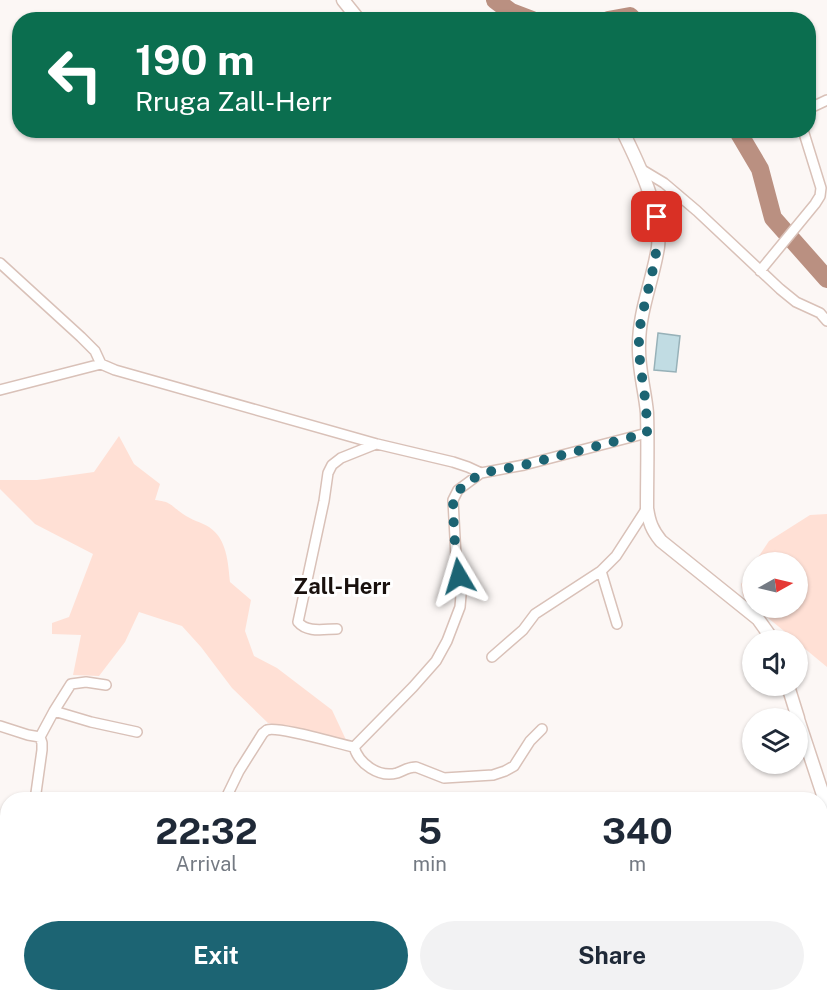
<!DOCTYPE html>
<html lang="en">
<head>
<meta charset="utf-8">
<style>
  body { margin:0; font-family:"Public Sans",sans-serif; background:#f2f2f3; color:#1f2937; height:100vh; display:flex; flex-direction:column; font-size:22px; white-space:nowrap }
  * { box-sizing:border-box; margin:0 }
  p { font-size:20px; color:#747a83 }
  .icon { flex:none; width:33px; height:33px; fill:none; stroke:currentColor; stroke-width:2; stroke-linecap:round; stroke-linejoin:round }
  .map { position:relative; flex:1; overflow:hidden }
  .side { position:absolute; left:0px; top:792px; width:828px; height:210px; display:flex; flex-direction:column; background:#fff; border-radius:24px 24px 0 0; box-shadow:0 2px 4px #0004 }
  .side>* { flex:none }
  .guide { position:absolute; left:12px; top:12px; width:804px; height:126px; border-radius:24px; box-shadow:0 2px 4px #0004; background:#0b6e4f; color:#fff; overflow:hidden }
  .needle { width:39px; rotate:82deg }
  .buttons { position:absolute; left:742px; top:552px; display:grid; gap:12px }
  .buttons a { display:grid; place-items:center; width:66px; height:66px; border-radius:50%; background:#fff; box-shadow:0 2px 4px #0004; font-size:30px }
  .pin { position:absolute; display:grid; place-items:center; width:51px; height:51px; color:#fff; margin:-26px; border-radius:12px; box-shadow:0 3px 9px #0006 }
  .me { position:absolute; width:66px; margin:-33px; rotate:353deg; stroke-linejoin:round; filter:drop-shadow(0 0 4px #0008) }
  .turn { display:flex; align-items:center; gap:21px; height:126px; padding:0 24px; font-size:27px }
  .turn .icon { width:78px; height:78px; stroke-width:2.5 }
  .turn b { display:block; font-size:42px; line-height:51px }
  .eta { display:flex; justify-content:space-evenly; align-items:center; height:102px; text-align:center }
  .eta b { font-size:36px; font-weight:700; line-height:42px }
  .button { display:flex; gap:12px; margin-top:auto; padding:12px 24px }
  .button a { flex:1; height:69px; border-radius:36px; background:#1c6473; color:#fff; font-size:24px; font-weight:700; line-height:69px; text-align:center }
  .button a+a { background:#f2f2f3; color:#1f2937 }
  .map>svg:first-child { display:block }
  .green { fill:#ffe0d5 }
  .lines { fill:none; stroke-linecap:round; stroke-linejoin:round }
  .river { stroke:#ba9081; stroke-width:18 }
  .building { fill:#c1dce3; stroke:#97b1b8; stroke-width:1.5 }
  .street-casing { stroke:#d9c1b8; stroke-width:12 }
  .secondary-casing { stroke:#d9c1b8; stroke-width:15 }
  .street { stroke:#fff; stroke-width:9 }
  .secondary { stroke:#fff; stroke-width:12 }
  .route { stroke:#1c6473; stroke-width:10; stroke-dasharray:0 18 }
  .labels { text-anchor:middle; stroke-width:6; stroke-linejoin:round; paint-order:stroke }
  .quarter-label { font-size:22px; font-weight:bold; fill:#19110e; stroke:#fff }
</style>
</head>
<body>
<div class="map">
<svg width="827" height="1002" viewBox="0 0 827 1002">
  <rect width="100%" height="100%" fill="#fcf7f5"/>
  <path class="green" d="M119 436 134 464 160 484 155 500C172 502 170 505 183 514 191 520 201 522 209 527 227 539 228 562 230 582L251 600 245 631 254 656 277 668 332 710 347 742 268 723 232 688 201 647 182 626 139 612 125 642 99 676 73 675 81 635 52 634V623L69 617 93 554 35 524 0 489V480H37L94 472Z
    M827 514V667L798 643V640H795L756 608H798V562H755L769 541 810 515Z
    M753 566V605L743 596 741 584Z"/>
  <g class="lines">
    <path class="river" d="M495 0 511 12 532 20
      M608 20 630 16 634 20
      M737 130 760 169 773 218 827 279"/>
  </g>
  <path class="building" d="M658 333 680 336 676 372 654 370Z
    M554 994H610L612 1002H556Z
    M626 994H659V998L640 1002H627Z
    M698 994H710L711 1002H700Z"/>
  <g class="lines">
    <g class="street-casing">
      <path id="street" d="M808 109 827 100
        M639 168 664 183 697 211 780 289 796 302 820 313 827 321
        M0 263 81 337 95 351 101 364 115 370 377 444 453 462 468 467 481 473 524 465 647 433
        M760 271 815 204 820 196 821 188 803 130
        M0 390 101 364
        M481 473 458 490 453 500 456 557 461 595 460 607 447 641 436 661 413 687 354 747C359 764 379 778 397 773 403 771 408 767 416 767L444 778 493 775 505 771 514 766 530 741 542 729
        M601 571 617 624
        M337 629C324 629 307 633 298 622L324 501 328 473 332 465 341 458 376 444
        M492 657 523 630 535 614 601 571 616 556 647 508
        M54 711 71 684 86 682 106 685
        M0 726 28 735 40 737 54 711 91 722 137 732
        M35 800 42 750V743L40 737
        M225 800 239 771 263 733C265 732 266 730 267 730 278 726 339 744 354 747
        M0 877 8 868
        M0 921 8 930
        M73 994 82 1002
        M132 1002 136 994"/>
    </g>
    <g class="secondary-casing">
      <path id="secondary" d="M343 0 359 20
        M622 130C638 162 662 212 658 247 653 280 639 311 639 345 638 368 645 390 647 413 648 444 647 476 647 508 649 522 652 530 661 541L758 619 773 640
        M788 686 798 718
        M798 719 827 807"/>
    </g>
    <use href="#street" class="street"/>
    <use href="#secondary" class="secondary"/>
  </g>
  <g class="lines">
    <path class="route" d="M459 576 454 534 453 500 459 490 468 482 482 473 524 465 647 433C647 419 646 405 644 391 641 369 637 348 640 327 646 290 661 255 657 217"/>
  </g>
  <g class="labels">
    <g class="quarter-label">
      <text x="342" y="594">Zall-Herr</text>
    </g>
  </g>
</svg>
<div class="buttons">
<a><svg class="needle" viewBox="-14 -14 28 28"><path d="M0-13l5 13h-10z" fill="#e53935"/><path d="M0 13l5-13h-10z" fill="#747a83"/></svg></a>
<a><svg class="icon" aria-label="sound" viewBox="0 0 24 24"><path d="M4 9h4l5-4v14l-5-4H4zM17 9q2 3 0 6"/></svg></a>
<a><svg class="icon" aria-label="layers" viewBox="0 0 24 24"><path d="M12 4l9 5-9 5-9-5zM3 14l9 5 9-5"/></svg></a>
</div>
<div class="pin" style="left:657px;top:217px;background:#d93025"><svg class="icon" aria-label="arrive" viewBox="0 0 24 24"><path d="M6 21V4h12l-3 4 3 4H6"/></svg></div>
<svg class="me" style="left:459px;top:576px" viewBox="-20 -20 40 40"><path d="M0-17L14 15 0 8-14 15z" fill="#1c6473" stroke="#fff" stroke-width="4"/></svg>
<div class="guide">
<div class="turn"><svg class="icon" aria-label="left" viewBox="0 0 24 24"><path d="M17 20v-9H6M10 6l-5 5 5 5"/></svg><div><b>190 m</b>Rruga Zall-Herr</div></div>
</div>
<section class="side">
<div class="eta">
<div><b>22:32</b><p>Arrival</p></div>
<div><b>5</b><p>min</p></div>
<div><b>340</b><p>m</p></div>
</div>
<div class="button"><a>Exit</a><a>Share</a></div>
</section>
</div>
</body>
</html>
